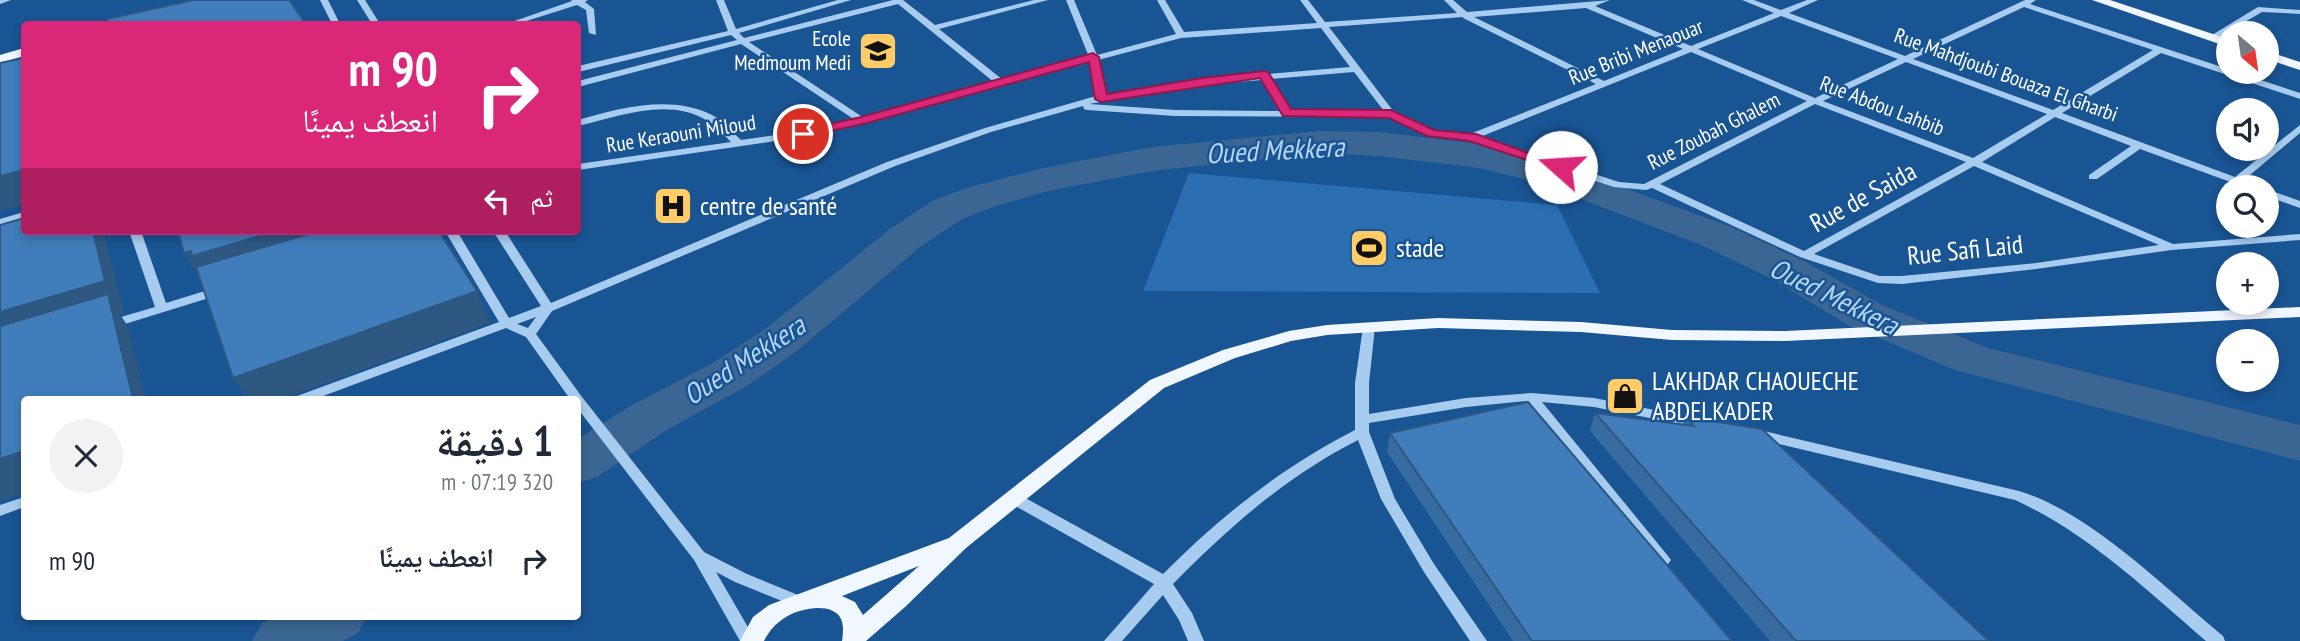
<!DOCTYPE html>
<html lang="ar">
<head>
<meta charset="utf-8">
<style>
  body { margin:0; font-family:"PT Sans Narrow","Noto Naskh Arabic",sans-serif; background:#f2f2f3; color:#1f2937; direction:rtl; height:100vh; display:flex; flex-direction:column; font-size:26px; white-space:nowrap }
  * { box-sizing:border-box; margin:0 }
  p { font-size:23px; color:#747a83 }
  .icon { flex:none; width:38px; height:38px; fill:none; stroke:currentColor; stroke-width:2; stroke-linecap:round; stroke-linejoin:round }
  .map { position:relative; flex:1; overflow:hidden; direction:ltr }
  .details { position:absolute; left:21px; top:396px; width:560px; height:224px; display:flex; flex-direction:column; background:#fff; border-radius:7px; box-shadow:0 4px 10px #0003; direction:rtl }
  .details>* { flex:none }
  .banner { position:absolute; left:21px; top:21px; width:560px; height:214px; border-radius:7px; box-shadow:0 4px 10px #0003; direction:rtl; background:#db2777; color:#fff; overflow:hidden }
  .needle { width:46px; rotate:151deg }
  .controls { position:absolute; left:2216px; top:21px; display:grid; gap:14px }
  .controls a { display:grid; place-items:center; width:63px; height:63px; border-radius:50%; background:#fff; box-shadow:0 4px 10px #0003; font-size:35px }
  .pin { position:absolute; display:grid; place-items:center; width:60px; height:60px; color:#fff; margin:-30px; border:4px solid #fff; border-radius:50%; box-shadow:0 2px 7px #0007 }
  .me { position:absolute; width:77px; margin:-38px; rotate:289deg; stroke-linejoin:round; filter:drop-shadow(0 0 5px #0008) }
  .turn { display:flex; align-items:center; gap:24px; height:147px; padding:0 28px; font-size:32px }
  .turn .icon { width:91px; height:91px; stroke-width:2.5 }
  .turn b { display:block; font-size:49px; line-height:60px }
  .then { display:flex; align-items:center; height:66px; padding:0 28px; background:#0003; gap:14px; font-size:26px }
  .round { display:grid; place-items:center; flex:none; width:74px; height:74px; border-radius:37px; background:#f2f2f3 }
  .head { display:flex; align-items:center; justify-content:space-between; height:119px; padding:0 28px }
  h1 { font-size:42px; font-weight:800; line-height:52px }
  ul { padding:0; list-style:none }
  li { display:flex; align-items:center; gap:21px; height:91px; padding:0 28px }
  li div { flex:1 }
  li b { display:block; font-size:26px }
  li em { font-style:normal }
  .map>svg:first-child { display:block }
  .green { fill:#2b6eb1 }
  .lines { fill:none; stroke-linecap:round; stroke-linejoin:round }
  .river { fill:#3b6693; fill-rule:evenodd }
  .minor { fill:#a8ccf0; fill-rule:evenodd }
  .major { fill:#f1f7ff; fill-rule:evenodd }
  .wall { fill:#386ca0 }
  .shaded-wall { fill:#2e5882 }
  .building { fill:#417dba; stroke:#2e5882; stroke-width:2 }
  .route { fill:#db2777; stroke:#8e194d; stroke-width:2 }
  .labels { text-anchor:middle; stroke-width:5; stroke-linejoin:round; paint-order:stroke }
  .far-poi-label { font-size:21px; fill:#fff; stroke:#195493; text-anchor:end }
  .far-street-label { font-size:21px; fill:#fff; stroke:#195493 }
  .street-label { font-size:26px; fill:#fff; stroke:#195493 }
  .poi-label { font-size:26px; fill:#fff; stroke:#195493; text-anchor:start }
  .water-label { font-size:28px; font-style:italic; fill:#b5d6f7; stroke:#195493 }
</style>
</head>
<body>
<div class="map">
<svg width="2300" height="641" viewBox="0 0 2300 641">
  <rect width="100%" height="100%" fill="#195493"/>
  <path class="green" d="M1189 173 1557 205 1600 293 1143 291Z"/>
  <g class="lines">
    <path class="river" d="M1318 131 1379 132 1480 144 1564 166 1731 227 1804 261 1882 305 1988 348 2300 425V461L1955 370 1848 325 1772 279 1701 245 1536 182 1479 168 1379 156 1318 153 1152 171 1048 191 996 206 962 219 920 247 798 350 747 386 668 429 597 477 578 483V439L632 405 711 364 764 330 890 229 932 201 966 188 1043 168 1152 147Z
      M277 616H367L358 633 343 641H252L262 623Z"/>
    <path class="minor" d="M0 0H11L0 4Z
      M320 0H328L340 24H332Z
      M357 0H365L380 24H372Z
      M571 0H588L585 2 594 9 596 35 589 33 586 10 577 5 517 24H506L572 1Z
      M716 0H724L736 29 838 0H851L739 33 744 38 893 0H903L935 25 1034 0H1048L939 29 1003 80 1089 57 1066 0H1074L1097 55 1176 34 1157 0H1165L1184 32 1317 23 1300 0H1308L1325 22 1457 13 1444 0H1453L1467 12 1610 0 1595 6 1691 46 1774 13 1742 0H1754L1781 10 1807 0H1818L1789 13 1905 56 2025 0H2036L2030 4 2228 69V72H2236L2300 93V99L2161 53 2062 113 2235 177 2300 125V133L2244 180 2257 185 2258 187H2244L2140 149 2097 179H2089V175L2131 146 2055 117 1982 162 2173 244 2300 234V240L2172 250 2036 269 1902 284 1878 283 1800 257 1652 188 1646 190 1614 187 1470 140 1428 135 1389 117 1175 116 1087 110 1084 109 1083 106 991 132 895 166 552 311 536 334 582 397 704 552 747 574 803 597 805 601 803 605 797 607 735 582 716 572 756 641H740L694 560 578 409V399H570L526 337 506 328 315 399H295L297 396 499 322 445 231H457L509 318 541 306 493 231H505L551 303 887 162 985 128 1096 96 1090 62 866 123 803 137 578 170V164L731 142C723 134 716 125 706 120 667 97 618 117 578 126V120C619 108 671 94 712 115 723 120 732 132 741 140L803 131 855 120 741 44 578 87V81L737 40 731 35 578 72V66L728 31ZM898 4 995 83 864 118 749 42ZM2024 7 2153 50 2053 110 1913 59ZM1586 8 1683 49 1604 81 1474 17ZM1781 16 1898 59 1815 98 1698 49ZM1463 17V18L1596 84 1470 134 1433 130 1394 112 1329 27ZM1321 28 1350 67 1268 74 1264 72 1260 74 1202 79 1105 95 1098 60 1181 38ZM1691 52 1807 101 1644 184 1619 182 1480 137ZM1906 62 2047 114 1973 158 1823 101ZM1354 72 1384 111H1290L1271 79ZM1262 80 1281 111 1175 110 1089 104 1202 85ZM1815 104 1966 162 1804 251 1660 184ZM1974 166 2159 245 2036 263 1902 276H1879L1814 254ZM536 317 528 328 517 324Z
      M2258 7 2300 10V14L2262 12 2214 40 2207 38Z
      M2266 189 2300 201V208L2266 196Z
      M24 212V218L0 225V219Z
      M129 231H141L166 303 221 286 227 290 225 293 112 328H104L102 325 104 322 155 307Z
      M1369 323 1375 327 1369 383V414L1466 398 1531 393 1594 398 1705 420 1707 423 1705 426 1700 428 1594 407 1542 402 1668 556 1671 560 1668 564 1663 566 1658 564 1527 401 1466 407 1369 423V432L1395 499 1434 564 1487 641H1470L1424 572 1381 499 1358 440C1287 476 1229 527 1173 584L1192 613 1204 641H1188L1179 620 1163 595 1122 641H1104L1154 584 1010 503 1008 499 1010 495H1020L1163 574C1222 515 1281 468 1355 430V383L1363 327Z
      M1755 429 2019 491C2090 512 2166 589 2223 636L2225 641H2206C2145 589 2089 534 2015 500L1750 437 1748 434 1750 431Z
      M24 497V507L0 516V505Z"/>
    <path class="major" d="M2092 0H2110L2228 39V47Z
      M24 48V56L0 63V55Z
      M2266 51 2300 62V70L2266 59Z
      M2300 307V317L1785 341 1672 340 1581 332 1438 328 1327 335 1291 341 1235 358 1164 388 966 548 905 607 866 641H842C843 634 844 626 841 619 832 601 799 609 786 617 776 623 769 631 764 641H740L753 617 769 605 949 538 1150 380 1223 350 1289 331 1327 325 1438 318 1581 322 1672 330 1785 331ZM919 566 863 615 855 602 842 596Z"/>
  </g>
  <path class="wall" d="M1595 413 1683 424 1686 417 1989 641H1770L1590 431Z
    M1390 433 1732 641H1513L1387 452Z"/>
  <path class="shaded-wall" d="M24 170V204L0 211V176Z
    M93 231H103L104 232 124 313 120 314 127 325 146 399H133L0 351V312Z
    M276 231H391L202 284 184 253Z
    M477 291 490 323 283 399H245L233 378Z
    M24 451V493L0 502V459Z"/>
  <path class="building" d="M193 0H289L306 24H109L107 19Z
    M24 58V170L0 176V63Z
    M24 218V231H93L105 281 0 312V225Z
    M178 231H276L192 256 191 251 184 253Z
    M318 231H439L477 291 233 378 196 267Z
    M108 294 133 399H24V451L0 459V326Z
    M1528 402 1732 641H1532L1390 433Z
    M1595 413 1694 426 1686 417 1762 429 1989 641H1796Z"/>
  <path class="route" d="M1093 53 1099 57 1107 94 1202 78 1264 71 1268 72 1291 109 1391 110 1434 130 1476 134 1567 167 1561 171 1469 141 1427 136 1389 118 1283 116 1260 78 1101 102 1095 99 1089 62 867 123 803 137 797 134 799 131 861 117Z"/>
  <defs>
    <g id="school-square" transform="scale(2.0125)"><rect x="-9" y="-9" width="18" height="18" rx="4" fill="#ffcc67" stroke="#195493"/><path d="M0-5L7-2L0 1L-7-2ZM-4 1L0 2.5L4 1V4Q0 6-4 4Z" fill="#111"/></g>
    <g id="hospital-square" transform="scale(2.0125)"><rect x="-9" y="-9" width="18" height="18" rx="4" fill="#ffcc67" stroke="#195493"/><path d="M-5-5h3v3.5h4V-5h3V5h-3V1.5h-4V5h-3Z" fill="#111"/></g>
    <g id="stadium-square" transform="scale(2.0125)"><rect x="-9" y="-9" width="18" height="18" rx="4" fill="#ffcc67" stroke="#195493"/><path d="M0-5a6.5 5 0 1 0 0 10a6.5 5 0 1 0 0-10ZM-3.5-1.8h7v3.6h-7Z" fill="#111"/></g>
    <g id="shop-square" transform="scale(2.0125)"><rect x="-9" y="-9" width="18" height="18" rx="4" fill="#ffcc67" stroke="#195493"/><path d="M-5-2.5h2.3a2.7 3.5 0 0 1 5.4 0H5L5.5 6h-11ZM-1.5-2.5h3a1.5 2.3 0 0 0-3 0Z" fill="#111"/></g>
  </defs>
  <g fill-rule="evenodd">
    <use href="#school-square" x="878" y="51"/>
    <use href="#hospital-square" x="673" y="206"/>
    <use href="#stadium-square" x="1369" y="248"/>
    <use href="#shop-square" x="1625" y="396"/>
  </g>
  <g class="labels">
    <g class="far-poi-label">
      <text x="851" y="46">Ecole<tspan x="851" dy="24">Medmoum Medi</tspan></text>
    </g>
    <g class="far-street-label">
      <text transform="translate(1636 52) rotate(-22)" y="7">Rue Bribi Menaouar</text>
      <text transform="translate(2006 75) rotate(20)" y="7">Rue Mahdjoubi Bouaza El Gharbi</text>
      <text transform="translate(1882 106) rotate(21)" y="7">Rue Abdou Lahbib</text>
      <text transform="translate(1714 131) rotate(-27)" y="7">Rue Zoubah Ghalem</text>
      <text transform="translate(681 134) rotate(-9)" y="7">Rue Keraouni Miloud</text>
    </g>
    <g class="street-label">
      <text transform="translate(1863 197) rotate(-29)" y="9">Rue de Saida</text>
      <text transform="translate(1965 250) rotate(-6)" y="9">Rue Safi Laid</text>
    </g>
    <g class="poi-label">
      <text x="700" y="215">centre de santé</text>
      <text x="1396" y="257">stade</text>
      <text x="1652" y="390">LAKHDAR CHAOUECHE<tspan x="1652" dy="30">ABDELKADER</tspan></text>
    </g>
    <g class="water-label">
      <text transform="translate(1275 150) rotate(-3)" y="10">Oued Mekkera</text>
      <text transform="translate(1834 296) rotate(26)" y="10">Oued Mekkera</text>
      <text transform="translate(744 360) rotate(-33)" y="10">Oued Mekkera</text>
    </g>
  </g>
</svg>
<div class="controls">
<a><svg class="needle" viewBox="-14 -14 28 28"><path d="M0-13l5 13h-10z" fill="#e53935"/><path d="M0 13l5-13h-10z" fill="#747a83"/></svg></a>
<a><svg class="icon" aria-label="sound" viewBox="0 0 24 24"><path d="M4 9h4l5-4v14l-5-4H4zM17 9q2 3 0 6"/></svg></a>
<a><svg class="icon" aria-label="search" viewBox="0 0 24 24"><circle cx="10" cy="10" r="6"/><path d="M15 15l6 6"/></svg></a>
<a>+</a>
<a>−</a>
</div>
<div class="pin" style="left:803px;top:134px;background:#d93025"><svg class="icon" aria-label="arrive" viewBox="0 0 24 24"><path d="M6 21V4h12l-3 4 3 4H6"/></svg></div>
<svg class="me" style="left:1561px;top:167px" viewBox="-20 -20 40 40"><circle r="19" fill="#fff"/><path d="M0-13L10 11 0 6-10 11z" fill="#db2777"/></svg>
<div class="banner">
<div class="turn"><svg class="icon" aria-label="right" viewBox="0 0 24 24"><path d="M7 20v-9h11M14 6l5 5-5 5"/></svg><div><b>90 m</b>انعطف يمينًا</div></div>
<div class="then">ثم<svg class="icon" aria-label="left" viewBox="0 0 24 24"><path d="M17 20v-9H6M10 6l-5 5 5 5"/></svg></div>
</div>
<section class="details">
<div class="head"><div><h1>1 دقيقة</h1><p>320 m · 07:19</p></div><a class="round"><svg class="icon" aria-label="close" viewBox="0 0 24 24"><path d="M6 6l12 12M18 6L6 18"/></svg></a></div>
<ul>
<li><svg class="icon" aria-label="right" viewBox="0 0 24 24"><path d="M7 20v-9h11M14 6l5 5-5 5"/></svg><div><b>انعطف يمينًا</b></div><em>90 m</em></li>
</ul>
</section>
</div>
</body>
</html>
